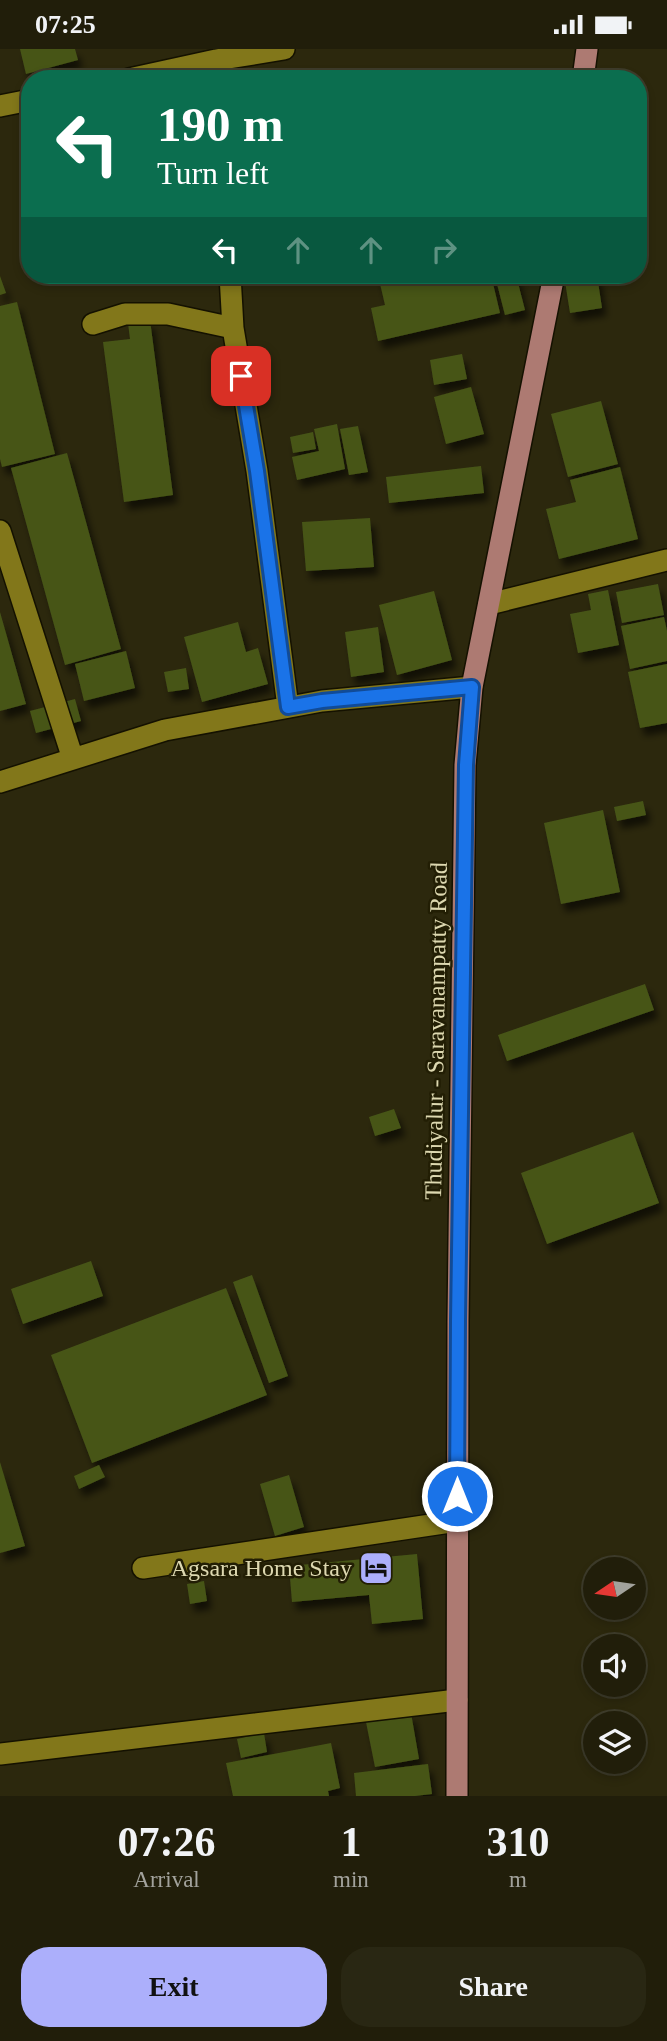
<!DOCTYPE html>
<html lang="en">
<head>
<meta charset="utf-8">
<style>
  body { margin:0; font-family:Georgia,serif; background:#292713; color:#f1f3f6; height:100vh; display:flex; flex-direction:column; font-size:26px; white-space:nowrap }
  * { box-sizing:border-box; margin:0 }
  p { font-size:23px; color:#a2a29c }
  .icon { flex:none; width:38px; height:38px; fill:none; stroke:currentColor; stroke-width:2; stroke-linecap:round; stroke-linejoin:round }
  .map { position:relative; height:1747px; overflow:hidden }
  .side { display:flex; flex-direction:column; background:#211e0a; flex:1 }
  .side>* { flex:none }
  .banner { position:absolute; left:21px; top:21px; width:626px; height:214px; border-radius:28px; box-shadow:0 4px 10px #0003,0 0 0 2px #3e3c2b; background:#0b6e4f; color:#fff; overflow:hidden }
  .needle { width:46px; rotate:257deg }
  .tools { position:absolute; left:583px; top:1508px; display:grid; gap:14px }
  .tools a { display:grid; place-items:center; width:63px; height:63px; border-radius:50%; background:#211e0a; box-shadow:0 4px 10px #0003,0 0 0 2px #3e3c2b; font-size:35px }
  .pin { position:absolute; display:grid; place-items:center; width:60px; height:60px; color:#fff; margin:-30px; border-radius:14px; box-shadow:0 4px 10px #0006 }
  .me { position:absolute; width:77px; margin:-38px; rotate:0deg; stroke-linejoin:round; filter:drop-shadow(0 0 5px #0008) }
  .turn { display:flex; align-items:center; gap:24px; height:147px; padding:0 21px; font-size:32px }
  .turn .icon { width:91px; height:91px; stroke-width:2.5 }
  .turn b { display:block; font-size:49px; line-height:60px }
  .lanes { display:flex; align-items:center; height:66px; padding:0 21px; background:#0003; justify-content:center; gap:35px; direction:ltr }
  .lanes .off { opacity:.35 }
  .eta { display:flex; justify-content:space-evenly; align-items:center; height:119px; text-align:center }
  .eta b { font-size:42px; font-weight:700; line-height:49px }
  .primary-button { display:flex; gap:14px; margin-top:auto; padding:14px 21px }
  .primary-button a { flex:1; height:80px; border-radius:28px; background:#acaffb; color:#111; font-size:28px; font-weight:700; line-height:80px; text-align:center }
  .primary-button a+a { background:#292713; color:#f1f3f6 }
  .status { display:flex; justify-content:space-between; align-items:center; height:49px; padding:0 35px; background:#211e0a; direction:ltr }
  .status svg { height:19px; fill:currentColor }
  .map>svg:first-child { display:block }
  .building { fill:#465518; filter:url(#shadow) }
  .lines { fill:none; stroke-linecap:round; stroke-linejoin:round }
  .minor-casing { stroke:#141100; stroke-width:24 }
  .major-casing { stroke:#141100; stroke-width:24 }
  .minor { stroke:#82771a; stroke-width:21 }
  .major { stroke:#ad7a72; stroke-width:21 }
  .route-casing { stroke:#114b97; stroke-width:18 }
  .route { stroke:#1a73e8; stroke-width:12 }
  .labels { text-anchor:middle; stroke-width:5; stroke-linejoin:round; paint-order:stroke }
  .street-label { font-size:24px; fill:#ddd8b0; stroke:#221e04 }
  .poi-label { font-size:24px; fill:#ddd8b0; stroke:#221e04; text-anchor:end }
</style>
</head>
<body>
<div class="status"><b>07:25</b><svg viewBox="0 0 49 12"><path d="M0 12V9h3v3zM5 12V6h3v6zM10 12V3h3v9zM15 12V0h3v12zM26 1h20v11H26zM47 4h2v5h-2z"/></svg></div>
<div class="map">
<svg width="667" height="1747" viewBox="0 0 667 1747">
  <defs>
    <filter id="shadow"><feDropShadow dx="4.5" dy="8" stdDeviation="3.5" flood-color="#0009"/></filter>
  </defs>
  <rect width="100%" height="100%" fill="#2c280d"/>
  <path class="building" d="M20 0H75L78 11 26 25Z
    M378 226H491L500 264 378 292 371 259 385 256Z
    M498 226H516L525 261 505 266 495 227Z
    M564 226H597L602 259 570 264Z
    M0 227 6 244 0 246Z
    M17 253 55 405 2 418 0 410V257Z
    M150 271 173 446 124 453 103 293 130 290 128 274Z
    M462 305 467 330 434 336 430 311Z
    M471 338 484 385 446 395 434 348Z
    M601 352 618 415 568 428 551 365Z
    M337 375 345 420 297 431 292 408 319 402 314 380Z
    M358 377 368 423 349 426 340 380Z
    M313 383 316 400 293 404 290 388Z
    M67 404 121 600 65 616 11 419Z
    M481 417 484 444 389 454 386 428Z
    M620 418 638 490 559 510 546 460 576 453 570 431Z
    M370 469 374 518 306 522 302 473Z
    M658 535 664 566 622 574 616 543Z
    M608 541 619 596 578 604 570 565 591 561 588 545Z
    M434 542 452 611 397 626 379 556Z
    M0 563 26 655 0 662Z
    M664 568 667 582V612L630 620 621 577Z
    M238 573 246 603 258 599 268 635 202 653 184 588Z
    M378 578 384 623 351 628 345 583Z
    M126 602 135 639 84 652 75 615Z
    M667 615V674L640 679 628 623Z
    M186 619 189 640 168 643 164 623Z
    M75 650 81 672 36 684 30 662Z
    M643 752 646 766 617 772 614 758Z
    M603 761 620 843 561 855 544 774Z
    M645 935 654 961 507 1012 498 986Z
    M394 1060 401 1079 375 1087 369 1068Z
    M633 1083 659 1154 547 1195 521 1124Z
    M91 1212 103 1247 23 1275 11 1240Z
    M252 1226 288 1327 269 1334 233 1233Z
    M226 1239 267 1346 92 1414 51 1306Z
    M0 1413 25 1497 0 1504Z
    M99 1416 105 1428 79 1440 74 1427Z
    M289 1426 304 1478 275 1487 260 1435Z
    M417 1505 423 1570 372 1575 369 1546 292 1553 289 1517Z
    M204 1532 207 1552 190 1555 187 1535Z
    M411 1664 419 1710 375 1718 366 1673Z
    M264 1684 267 1703 241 1709 237 1690Z
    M331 1694 340 1739 328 1742 329 1747H233L226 1714Z
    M428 1715 432 1745 415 1747H356L354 1724Z"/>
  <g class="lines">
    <g class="minor-casing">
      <path id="minor" d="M129 30 216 11
        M217 30 216 11 284 0
        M0 57 30 51
        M230 226 233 279 257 422 288 658
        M93 275 125 265H168L233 279
        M0 482 73 710
        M489 555 667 511
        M0 733 165 681 322 652 472 638
        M143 1519 457 1472
        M0 1705 457 1651"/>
    </g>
    <g class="major-casing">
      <path id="major" d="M583 30 587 0
        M457 1747 458 1272 465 716 472 638 554 226"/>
    </g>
    <use href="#minor" class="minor"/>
    <use href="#major" class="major"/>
  </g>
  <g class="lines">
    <g class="route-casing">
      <path id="route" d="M241 327 257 422 288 658 322 652 472 638 466 716 458 1272 457 1447"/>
    </g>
    <use href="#route" class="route"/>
  </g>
  <defs>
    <g id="hotel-square" transform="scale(1.75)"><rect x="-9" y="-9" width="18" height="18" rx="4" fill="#acaffb" stroke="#221e04"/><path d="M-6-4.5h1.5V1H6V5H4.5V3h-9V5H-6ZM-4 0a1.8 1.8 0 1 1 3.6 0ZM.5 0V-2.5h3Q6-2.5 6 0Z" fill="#111"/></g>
  </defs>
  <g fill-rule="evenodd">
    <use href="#hotel-square" x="376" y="1519"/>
  </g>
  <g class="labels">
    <g class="street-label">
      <text transform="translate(436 982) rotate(-89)" y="8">Thudiyalur - Saravanampatty Road</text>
    </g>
    <g class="poi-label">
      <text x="352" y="1527">Agsara Home Stay</text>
    </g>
  </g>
</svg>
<div class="tools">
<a><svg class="needle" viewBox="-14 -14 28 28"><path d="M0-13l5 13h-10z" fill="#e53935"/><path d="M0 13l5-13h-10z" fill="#a2a29c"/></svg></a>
<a><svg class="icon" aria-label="sound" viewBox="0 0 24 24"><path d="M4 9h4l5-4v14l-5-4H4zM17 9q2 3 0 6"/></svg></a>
<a><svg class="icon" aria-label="layers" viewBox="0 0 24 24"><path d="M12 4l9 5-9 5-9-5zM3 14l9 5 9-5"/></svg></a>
</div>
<div class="pin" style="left:241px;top:327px;background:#d93025"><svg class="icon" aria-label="arrive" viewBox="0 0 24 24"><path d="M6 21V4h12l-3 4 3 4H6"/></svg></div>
<svg class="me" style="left:457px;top:1447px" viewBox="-20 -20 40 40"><circle r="17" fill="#1a73e8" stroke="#fff" stroke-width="3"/><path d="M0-11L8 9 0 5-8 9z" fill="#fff"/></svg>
<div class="banner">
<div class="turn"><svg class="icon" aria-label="left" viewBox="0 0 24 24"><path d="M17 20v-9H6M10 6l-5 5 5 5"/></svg><div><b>190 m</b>Turn left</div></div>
<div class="lanes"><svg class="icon" aria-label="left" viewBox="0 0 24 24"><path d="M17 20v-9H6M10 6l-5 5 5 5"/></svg><svg class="icon off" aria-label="ahead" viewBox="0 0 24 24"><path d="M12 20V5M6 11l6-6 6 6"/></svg><svg class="icon off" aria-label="ahead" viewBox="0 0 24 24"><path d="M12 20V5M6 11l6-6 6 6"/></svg><svg class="icon off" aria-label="right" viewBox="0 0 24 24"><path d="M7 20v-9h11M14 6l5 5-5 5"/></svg></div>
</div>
</div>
<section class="side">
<div class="eta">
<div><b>07:26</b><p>Arrival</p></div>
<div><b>1</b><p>min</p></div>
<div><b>310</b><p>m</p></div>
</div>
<div class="primary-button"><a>Exit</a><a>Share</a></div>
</section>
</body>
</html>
